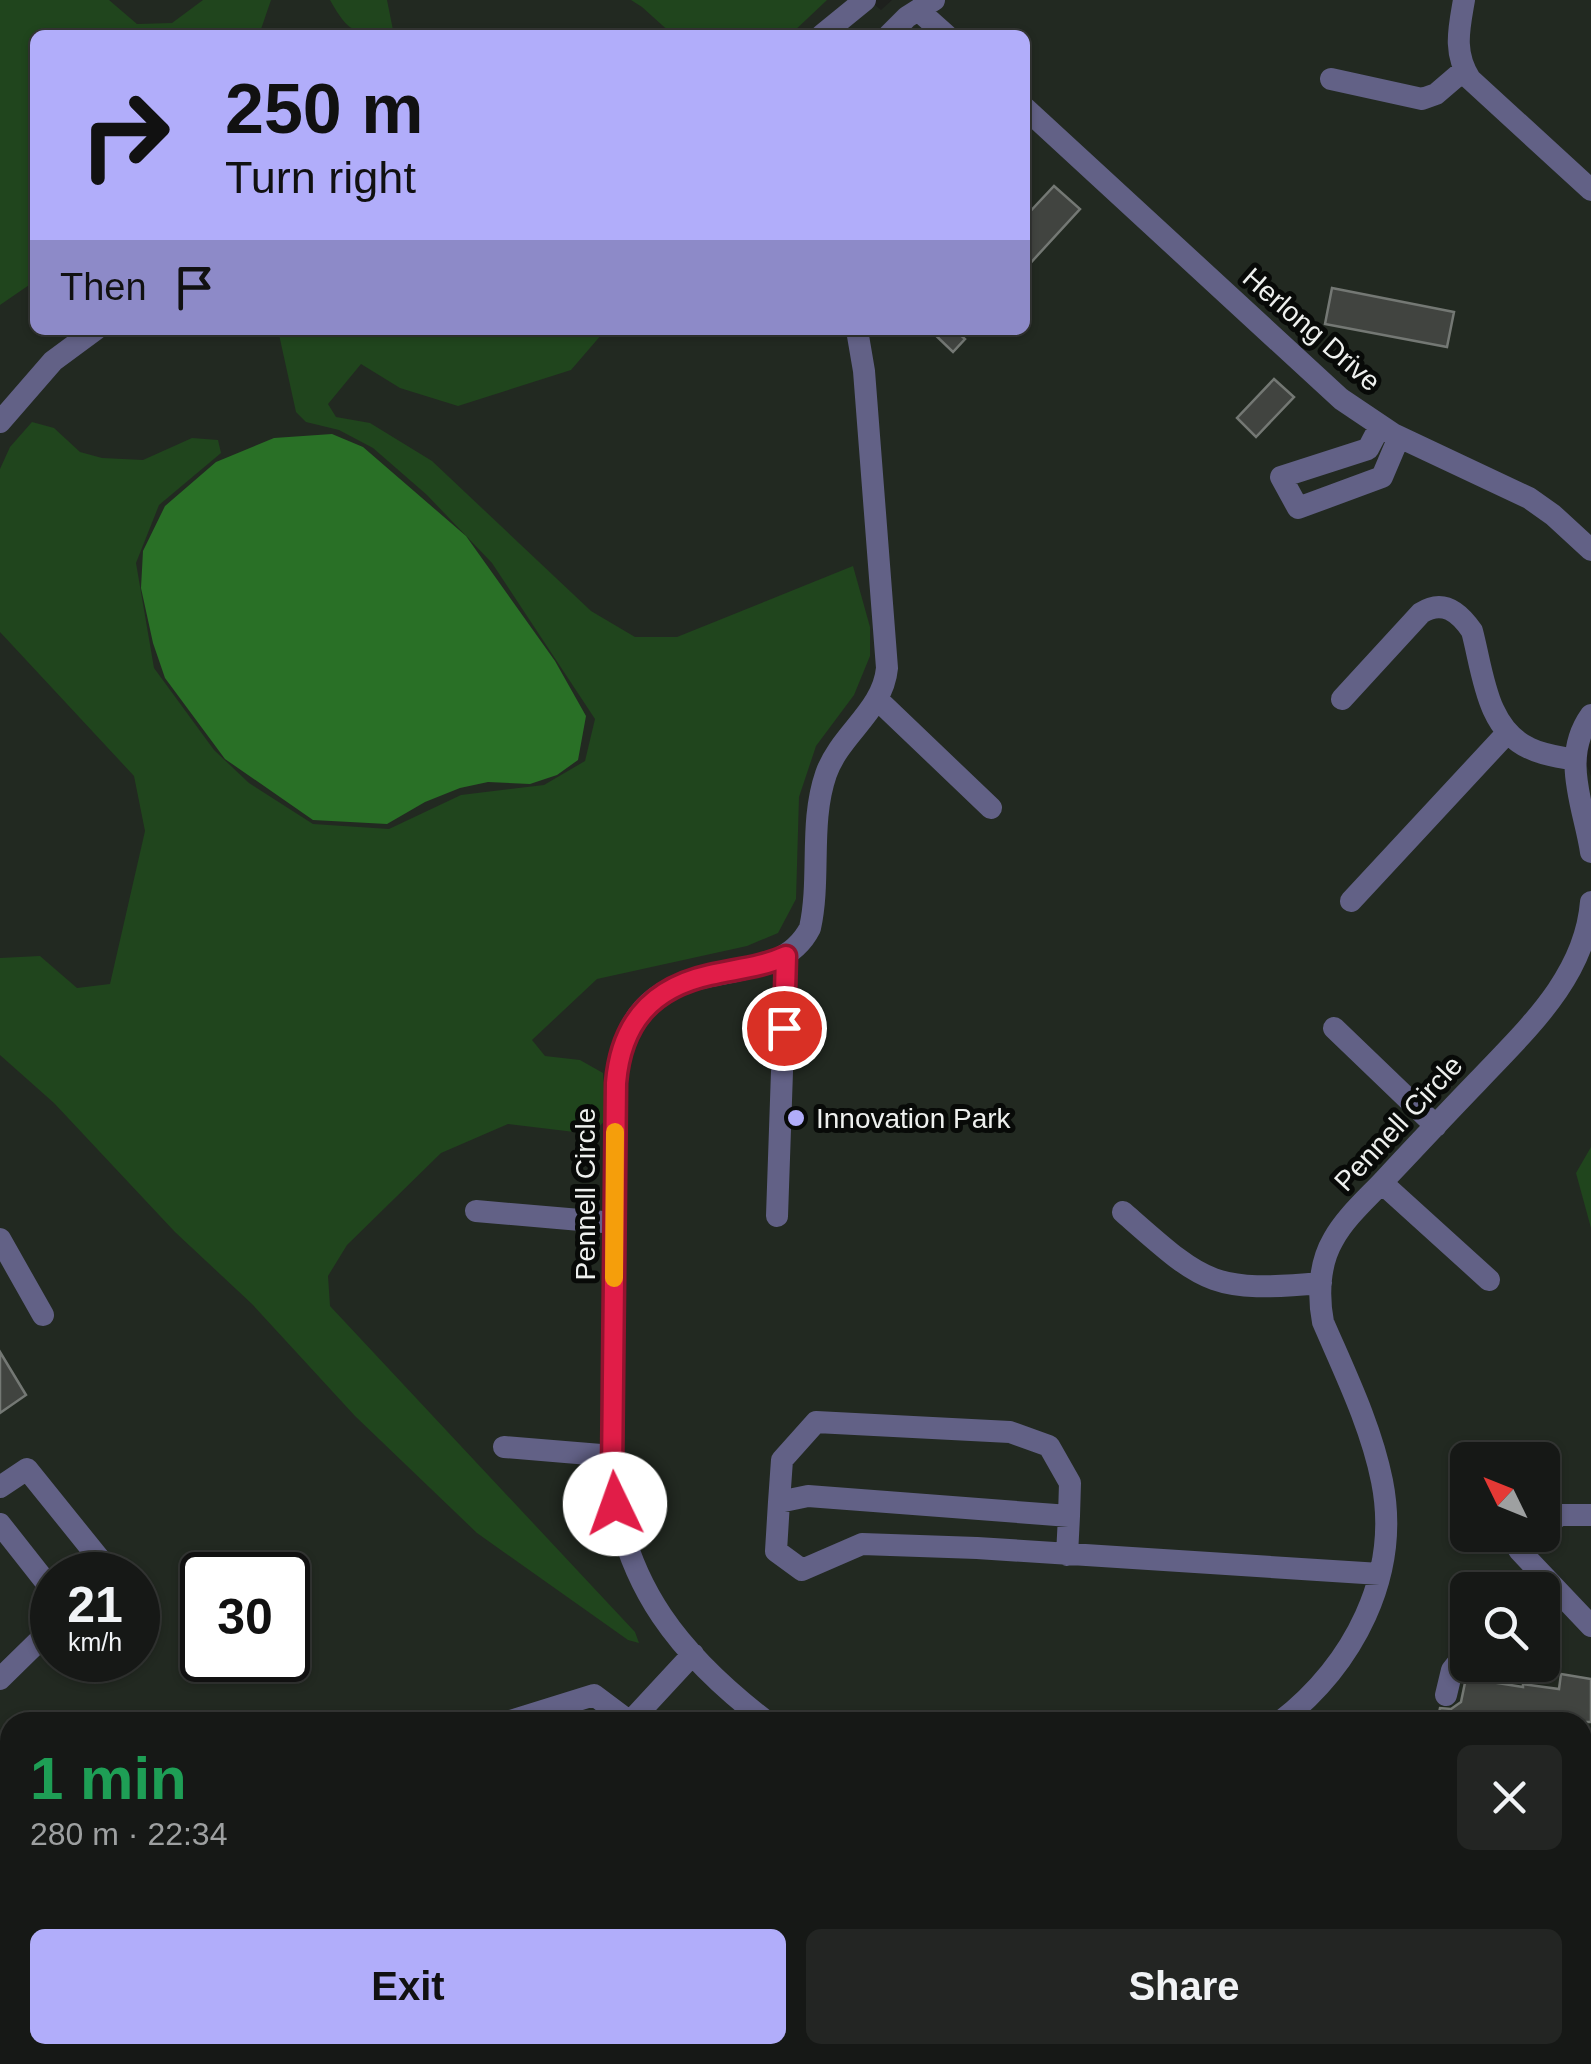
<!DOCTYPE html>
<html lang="en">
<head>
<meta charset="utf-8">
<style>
  body { margin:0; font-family:Arial,sans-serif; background:#232523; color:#f1f3f6; height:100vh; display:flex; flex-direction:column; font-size:38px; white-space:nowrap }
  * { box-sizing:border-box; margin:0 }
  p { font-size:32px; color:#9ea0a1 }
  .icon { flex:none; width:55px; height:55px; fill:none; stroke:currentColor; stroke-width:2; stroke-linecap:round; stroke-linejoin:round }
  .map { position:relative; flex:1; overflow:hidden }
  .panel { position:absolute; left:0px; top:1712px; width:1592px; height:352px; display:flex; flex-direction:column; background:#161816; border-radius:30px 30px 0 0; box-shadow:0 2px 8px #0004,0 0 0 2px #353735 }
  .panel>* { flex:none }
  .hud { position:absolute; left:30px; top:30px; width:1000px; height:305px; border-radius:15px; box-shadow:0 2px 8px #0004,0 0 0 2px #353735; background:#b1adfa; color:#111; overflow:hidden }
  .needle { width:65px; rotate:313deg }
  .buttons { position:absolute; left:1450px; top:1442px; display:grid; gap:20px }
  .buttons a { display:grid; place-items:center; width:110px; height:110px; border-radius:15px; background:#161816; box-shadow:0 2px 8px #0004,0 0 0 2px #353735; font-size:50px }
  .speed { position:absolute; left:30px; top:1552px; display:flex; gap:20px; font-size:50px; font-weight:700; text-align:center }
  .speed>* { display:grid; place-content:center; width:130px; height:130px; border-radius:50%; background:#161816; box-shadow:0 2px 8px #0004,0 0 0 2px #353735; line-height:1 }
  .speed small { font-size:25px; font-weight:400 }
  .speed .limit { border:5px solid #111; border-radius:15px; background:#fff; color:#111 }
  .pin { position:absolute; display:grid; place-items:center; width:85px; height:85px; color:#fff; margin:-42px; border:5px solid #fff; border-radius:50%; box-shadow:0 2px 10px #0007 }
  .me { position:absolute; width:110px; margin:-55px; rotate:357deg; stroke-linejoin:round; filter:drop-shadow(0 0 8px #0008) }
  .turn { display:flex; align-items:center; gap:35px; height:210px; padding:0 30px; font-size:45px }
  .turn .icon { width:130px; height:130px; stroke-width:2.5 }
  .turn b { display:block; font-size:70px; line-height:85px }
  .then { display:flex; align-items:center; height:95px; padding:0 30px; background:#0003; gap:20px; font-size:38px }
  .round { display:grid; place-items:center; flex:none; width:105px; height:105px; border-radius:15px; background:#232523 }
  .head { display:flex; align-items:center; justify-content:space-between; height:170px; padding:0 30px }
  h1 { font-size:60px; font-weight:800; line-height:75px; color:#1e9e55 }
  .primary-button { display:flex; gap:20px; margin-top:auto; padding:20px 30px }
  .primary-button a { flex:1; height:115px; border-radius:15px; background:#b1adfa; color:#111; font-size:40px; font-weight:800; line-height:115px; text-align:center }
  .primary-button a+a { background:#232523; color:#f1f3f6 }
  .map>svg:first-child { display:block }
  .built { fill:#222921; fill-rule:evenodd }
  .green { fill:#20451d }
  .water { fill:#297026 }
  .building { fill:#414440; stroke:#747874; stroke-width:2.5 }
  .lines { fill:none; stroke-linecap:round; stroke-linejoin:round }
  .minor { stroke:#626186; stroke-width:22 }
  .route-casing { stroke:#92132f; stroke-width:25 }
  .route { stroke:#e11d48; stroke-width:18 }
  .slow { stroke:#f59e0b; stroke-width:18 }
  .poi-dot { fill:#b1adfa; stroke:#080a08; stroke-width:4 }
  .labels { text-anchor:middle; stroke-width:10; stroke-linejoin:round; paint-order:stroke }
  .street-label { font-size:28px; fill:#eef0ee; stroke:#080a08 }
  .poi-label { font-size:28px; fill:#eef0ee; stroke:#080a08; text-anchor:start }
</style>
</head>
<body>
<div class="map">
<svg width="1591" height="2064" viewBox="0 0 1591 2064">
  <rect width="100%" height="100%" fill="#1e201d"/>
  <path class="built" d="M0 0H869L881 10 892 0H1591V743L1587 747 1585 761 1591 776V2064H0ZM35 35H1025V330H35ZM1468 1460H1542V1535H1468ZM52 1575H138V1660H52ZM202 1575H288V1660H202ZM1468 1590H1542V1665H1468ZM10 1722H1582V2055H10Z"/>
  <path class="green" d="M0 0H109L137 24 172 23 203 0H271L259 35H35V281L0 305Z
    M330 0H387L394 35C356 35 349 34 330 0Z
    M631 0H827L790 35H673L642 7Z
    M278 330H602V334L571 370 458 406 400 388 361 364 328 404 336 417 370 423 432 461 591 611 635 637H677L853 566 870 627V656L854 695 816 746 799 797 796 899 778 933 747 946 597 979 532 1040 545 1056 580 1060 603 1073 606 1120 591 1134 508 1124 441 1153 347 1245 328 1276 330 1306 635 1632 639 1643 628 1640 477 1533 355 1416 252 1304 175 1232 54 1103 0 1055V958L40 956 77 988 110 984 145 831 134 776 0 632V469L10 447 32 422 54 428 80 452 102 458 143 460 192 438 218 440 221 453 159 505 136 563 154 668 214 750 249 783 313 824 389 829 461 795 544 785 585 761 595 719 492 563 427 495 373 448 339 430 306 422 296 412Z
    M1591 1147V1228L1576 1173Z
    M1583 1999 1591 2001V2064H744L765 2055H1582Z"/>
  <path class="water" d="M332 434 363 447 466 536 555 661 586 716 578 760 557 775 530 784 488 782 460 788 425 802 387 824 313 820 225 759 165 678 153 643 141 588 143 551 165 506 216 462 274 438Z"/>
  <path class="building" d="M1054 186 1080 209 1025 269V217Z
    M1332 288 1454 312 1447 347 1325 324Z
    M930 330H955L965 339 953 352Z
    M1274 379 1294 397 1256 437 1237 418Z
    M0 1352 26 1395 0 1413Z
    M1561 1674 1591 1679V1722H1437L1440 1708 1451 1709 1461 1702 1466 1678 1523 1687V1684L1559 1689Z"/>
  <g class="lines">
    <path class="minor" d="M1464 0C1459 29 1453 52 1470 79L1591 190
      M918 10 946 35
      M822 35 865 0
      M889 35 907 17 934 0
      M1331 79 1422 99 1436 94 1464 70
      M1025 108 1341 399 1393 434 1529 498 1553 515 1591 550
      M0 422 53 361 95 330
      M1380 426 1368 449 1281 477 1298 508 1382 477 1399 437
      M1342 699 1421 613C1443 599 1459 612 1472 631 1483 672 1486 728 1529 748 1543 755 1560 757 1575 760
      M878 700 991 808
      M1591 715C1560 758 1584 806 1591 852
      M1351 901 1508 732
      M1334 1028 1436 1126
      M1382 1183 1489 1280
      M476 1211 615 1223
      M1123 1212C1204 1283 1210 1293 1321 1283
      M777 1216 786 956
      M0 1239 43 1315
      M504 1447 613 1456
      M0 1487 27 1469 110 1572 107 1575
      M779 1502 782 1460 816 1422 1010 1432 1049 1446 1070 1483 1069 1516
      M0 1524 52 1590
      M1542 1527 1560 1515H1591
      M1534 1535 1519 1550 1591 1626
      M1067 1555 1069 1516 808 1496 779 1502 776 1551 802 1570 862 1544 977 1548 1380 1574
      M0 1679 52 1628
      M1446 1695 1452 1670 1468 1650
      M507 1722 594 1695 630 1722
      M630 1722 693 1654
      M767 1722C681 1656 624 1587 612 1476L616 1083C630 930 770 1007 810 928 821 878 809 823 826 774 840 734 883 711 887 668L864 371 857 330
      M1280 1722C1353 1665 1401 1576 1382 1481 1371 1426 1345 1373 1323 1322 1318 1296 1319 1264 1333 1240 1346 1216 1370 1196 1388 1176 1418 1144 1448 1112 1478 1081 1527 1029 1585 977 1591 902
      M0 1784 10 1795
      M1582 1866 1591 1867
      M0 1969 10 1997
      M1582 1989 1591 1990
      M31 2055 34 2064
      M515 2055 518 2064
      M786 2055 790 2064
      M1482 2055 1524 2064
      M691 2064 712 2055
      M1462 2064 1464 2055"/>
  </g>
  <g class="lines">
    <g class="route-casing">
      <path id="route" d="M615 1504 612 1476 616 1083C621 1023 651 988 710 975 736 969 762 967 786 956L784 1028"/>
    </g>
    <use href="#route" class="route"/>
    <path class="slow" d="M614 1278 615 1132"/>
  </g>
  <circle class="poi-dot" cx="796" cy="1118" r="10"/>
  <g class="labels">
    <g class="street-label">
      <text transform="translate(1312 329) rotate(41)" y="10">Herlong Drive</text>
      <text transform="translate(1398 1123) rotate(-47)" y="10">Pennell Circle</text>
      <text transform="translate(585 1194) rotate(-90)" y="10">Pennell Circle</text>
    </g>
    <g class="poi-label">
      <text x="816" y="1128">Innovation Park</text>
    </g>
  </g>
</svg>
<div class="buttons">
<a><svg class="needle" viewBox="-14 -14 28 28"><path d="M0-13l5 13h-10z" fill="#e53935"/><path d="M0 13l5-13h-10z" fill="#9ea0a1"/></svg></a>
<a><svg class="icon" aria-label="search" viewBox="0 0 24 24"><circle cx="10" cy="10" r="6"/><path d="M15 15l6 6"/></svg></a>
</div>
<div class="speed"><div>21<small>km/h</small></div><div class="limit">30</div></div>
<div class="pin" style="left:784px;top:1028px;background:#d93025"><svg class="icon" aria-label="arrive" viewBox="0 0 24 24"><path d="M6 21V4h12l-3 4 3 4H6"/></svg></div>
<svg class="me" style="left:615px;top:1504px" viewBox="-20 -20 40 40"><circle r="19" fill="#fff"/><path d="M0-13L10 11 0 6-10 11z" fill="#e11d48"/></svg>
<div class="hud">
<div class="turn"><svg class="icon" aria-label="right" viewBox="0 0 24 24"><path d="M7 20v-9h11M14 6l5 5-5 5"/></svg><div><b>250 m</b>Turn right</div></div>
<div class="then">Then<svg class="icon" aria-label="arrive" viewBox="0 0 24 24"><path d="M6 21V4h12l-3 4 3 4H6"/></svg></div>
</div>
<section class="panel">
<div class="head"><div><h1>1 min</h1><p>280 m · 22:34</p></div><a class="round"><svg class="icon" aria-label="close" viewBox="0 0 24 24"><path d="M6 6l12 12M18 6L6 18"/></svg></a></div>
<div class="primary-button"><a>Exit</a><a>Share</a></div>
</section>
</div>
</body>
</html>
